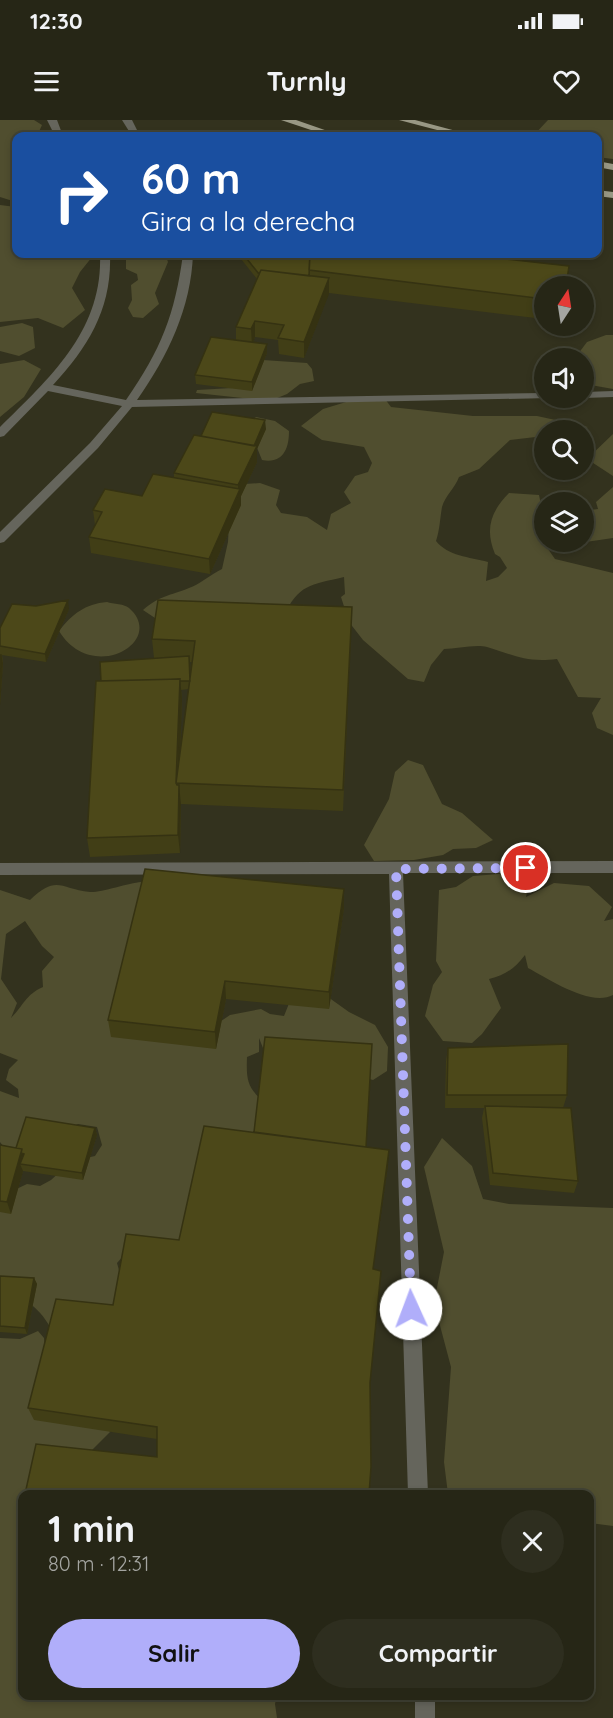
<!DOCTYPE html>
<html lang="es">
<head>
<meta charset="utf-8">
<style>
  body { margin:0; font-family:Quicksand,sans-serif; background:#2e2e1f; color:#f1f3f6; height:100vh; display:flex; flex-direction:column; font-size:22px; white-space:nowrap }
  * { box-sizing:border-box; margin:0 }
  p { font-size:20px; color:#a4a5a1 }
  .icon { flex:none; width:33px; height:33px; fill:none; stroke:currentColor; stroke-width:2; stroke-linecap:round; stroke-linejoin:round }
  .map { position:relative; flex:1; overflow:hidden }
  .panel { position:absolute; left:18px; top:1370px; width:576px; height:210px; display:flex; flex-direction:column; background:#262616; border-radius:12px; box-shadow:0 3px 9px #0003,0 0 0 2px #424335 }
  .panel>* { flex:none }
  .guide { position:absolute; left:12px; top:12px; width:590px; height:126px; border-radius:12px; box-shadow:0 3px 9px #0003,0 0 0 2px #424335; background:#1a4fa0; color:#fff; overflow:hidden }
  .needle { width:39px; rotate:12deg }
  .buttons { position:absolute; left:534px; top:156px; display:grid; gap:12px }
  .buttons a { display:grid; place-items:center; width:60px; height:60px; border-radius:50%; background:#262616; box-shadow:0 3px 9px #0003,0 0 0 2px #424335; font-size:30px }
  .pin { position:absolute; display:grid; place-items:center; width:51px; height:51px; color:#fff; margin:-26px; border:3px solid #fff; border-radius:50%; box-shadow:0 2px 6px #0007 }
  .me { position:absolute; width:66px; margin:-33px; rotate:358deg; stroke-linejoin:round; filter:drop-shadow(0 0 4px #0008) }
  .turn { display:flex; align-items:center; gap:21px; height:126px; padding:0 30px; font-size:27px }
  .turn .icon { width:78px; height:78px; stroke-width:2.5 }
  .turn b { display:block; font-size:42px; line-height:51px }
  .round { display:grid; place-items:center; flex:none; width:63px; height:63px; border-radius:32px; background:#2e2e1f }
  .summary { display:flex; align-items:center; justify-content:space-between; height:102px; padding:0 30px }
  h1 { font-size:36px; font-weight:700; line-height:45px }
  .button { display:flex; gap:12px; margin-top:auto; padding:12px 30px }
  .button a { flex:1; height:69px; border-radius:36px; background:#b0aefa; color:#111; font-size:24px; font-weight:700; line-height:69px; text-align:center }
  .button a+a { background:#2e2e1f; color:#f1f3f6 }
  .status { display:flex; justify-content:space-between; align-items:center; height:42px; padding:0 30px; background:#262616; direction:ltr }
  .status svg { height:16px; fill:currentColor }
  header { display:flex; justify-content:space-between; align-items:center; height:78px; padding:0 30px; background:#262616; font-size:27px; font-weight:700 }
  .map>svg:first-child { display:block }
  .green { fill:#504e2f; fill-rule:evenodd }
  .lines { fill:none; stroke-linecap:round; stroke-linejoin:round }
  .minor { fill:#65655c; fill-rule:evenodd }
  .primary { fill:#999884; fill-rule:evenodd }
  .wall { fill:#413e16; fill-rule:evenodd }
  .shaded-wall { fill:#353212 }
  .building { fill:#4c4819; stroke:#353212; stroke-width:1.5 }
  .route { stroke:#b0aefa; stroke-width:10; stroke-dasharray:0 18 }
</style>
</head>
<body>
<div class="status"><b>12:30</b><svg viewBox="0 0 49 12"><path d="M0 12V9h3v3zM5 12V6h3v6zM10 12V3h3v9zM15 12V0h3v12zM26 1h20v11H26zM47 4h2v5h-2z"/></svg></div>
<header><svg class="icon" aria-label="menu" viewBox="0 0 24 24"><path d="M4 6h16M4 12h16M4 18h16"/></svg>Turnly<svg class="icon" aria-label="heart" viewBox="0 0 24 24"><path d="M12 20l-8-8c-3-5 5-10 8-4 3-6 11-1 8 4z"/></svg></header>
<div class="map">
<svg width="613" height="1598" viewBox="0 0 613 1598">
  <rect width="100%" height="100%" fill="#33321e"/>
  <path class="green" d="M0 0H34L42 5 37 16H16V82L0 77Z
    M548 0H613V39L597 37V16H533Z
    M0 85 16 87V134H90L92 137 80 152 72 168 85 190 63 208 38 198 0 202Z
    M130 134H165L168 142 155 173 159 184 143 198 133 197 128 188 132 180 131 165 138 160 137 154 126 149V139Z
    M22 203 33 207 35 228 19 236 0 231V207Z
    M606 215H613V269L585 264 584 238H575L587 222Z
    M24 240 41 249 24 277 0 297V244Z
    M263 240 307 243 312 249 314 261 300 264 287 274 270 281 196 273 197 270 232 268Z
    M356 279H385L391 287 473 296H537L588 307 578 310H544V316L510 320 479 349 459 357C455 368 445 376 442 387 440 398 440 409 436 421 448 436 469 437 488 442L486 461 498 457 507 448 500 437 495 434C485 410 490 392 509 373L539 375 544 400V422H548V429L555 439 613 453V615L597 608 592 593 601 578 578 577 557 539C526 543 514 535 487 527 475 524 456 529 444 529L431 545 424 562 408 559 363 520 349 502 341 477 345 474 344 457C310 465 299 464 283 497L161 502 143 490C161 475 169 476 189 468 199 465 211 454 222 449L228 422 229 403 244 364 260 363 280 370 276 385 281 393 307 397 327 410 331 394 351 383 344 372 355 356 368 352 372 343 364 327 322 320 301 306 323 289Z
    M256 297 275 301 289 311C289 329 283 344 262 340L247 303Z
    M613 314V356L587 339Z
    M613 367V418L579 423 584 422V391L598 389 596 382Z
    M107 482C113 484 125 484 129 488 167 521 92 565 59 511 72 494 85 484 107 482Z
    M408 640 423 645 442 684 462 693 493 720 476 728 453 729 443 735 414 740 374 741 364 725 389 679 395 652Z
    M499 754 518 758 528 767 526 777 554 763 589 766 612 787 604 801 613 799V875C590 887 549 859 528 848L525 835C515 848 506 855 489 859L501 888 482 914 472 923 443 921 425 896 433 865 442 852 436 841 439 770 456 767 473 756Z
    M141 762 166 782 202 914 230 895 261 889 270 894 284 896 294 871 321 872 349 892 375 905 388 927 387 951 373 960 263 928 259 918V932L247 937C246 963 248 968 267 985L266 1008 184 1121 134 1124 117 1143 123 1165 113 1189 50 1207C38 1185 22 1178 0 1166V1091L8 1073 27 1064 40 1066 51 1060 72 1041 95 1036 102 1025 97 1007 78 1004 30 1026 6 1030 0 1022V971L19 978 18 969 6 960 9 949 18 940 0 933V770L30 780C57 754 60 769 90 772 99 773 129 763 141 762ZM25 801 42 826 54 837 42 851 43 867C25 875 24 885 11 898L17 883 1 859 6 814Z
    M442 1018 472 1046 483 1079 509 1084 613 1088V1406L590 1403V1374H448L444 1342 451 1247 434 1183 444 1132 424 1047Z
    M38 1211 44 1218 45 1228 110 1312 48 1374H22V1575H277L275 1584 277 1598H0V1218L20 1219Z"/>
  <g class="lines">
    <path class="minor" d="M47 0H57L63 16H55Z
      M122 0H132L140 16H132Z
      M100 134H110C112 188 89 226 53 265L126 280C161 230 175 194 183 134H193C191 188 168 236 137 280L544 273V278H549L132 287 98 328 4 422 0 423V412L90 323 122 286 48 271 4 316 0 317V307C51 257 103 210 100 134Z
      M613 271V277L584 278H580H584V272Z
      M613 741V753H403L428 1374H408L389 754 0 755V743Z
      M415 1575H435V1598H415Z"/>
    <path class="primary" d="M281 0H296L342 16H329Z
      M399 0H415L475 16H460Z
      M597 41 613 44V50L597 47Z
      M597 70 613 72V78L597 76Z"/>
  </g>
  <path class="wall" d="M240 134H460L544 166V199L329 173 304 238 279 234 278 220 255 217 253 222 267 224V233L252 271 196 264 195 255 236 220V207L257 159 241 139Z
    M266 309 257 329V342L241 376V385L210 454 91 433 89 417 95 405 93 390 142 376 174 358V353L201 316Z
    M69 489 46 542 2 535 3 543 0 585V508Z
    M351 508 343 691 181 684 180 733 90 737 87 718 101 561 154 538 152 519ZM190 542H192L191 555ZM189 569 180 634 182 578 181 570Z
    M344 788 329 889 226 879 216 929 111 917 108 900Z
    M448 928 567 975 563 988H546L578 1061 574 1073 490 1065 482 998 484 988H445L446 941Z
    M95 1008 97 1015 83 1060 23 1051 11 1094 0 1092V1025L16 1028Z
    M366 1027 388 1045 373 1149 157 1337V1319L34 1300 28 1288 113 1185 179 1120Z
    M0 1156 34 1158 37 1164 27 1214 0 1212Z"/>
  <path class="shaded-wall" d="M329 158V174L304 238V222Z
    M255 201V217L252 225 251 209Z
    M267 224V233L252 271V262Z
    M265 300 266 309 257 329V342L241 376V385L210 454 209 439 238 375V365Z
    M68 480 69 489 46 542 45 534Z
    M1 535 3 543 0 585V552Z
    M180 559 182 578 179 663H177Z
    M179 665 181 684 180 733 178 715Z
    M344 769V788L329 889V872Z
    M225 861 226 879 216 929 215 912Z
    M95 1008 97 1015 83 1060 82 1053Z
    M22 1029 26 1041 20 1044 23 1051 11 1094 7 1082Z
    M389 1030 388 1045 371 1163 373 1149Z
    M34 1158 37 1164 27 1214 25 1208Z"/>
  <path class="building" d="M243 134H310L309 156 261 150 259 154Z
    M310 134H460L569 146 566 166H544V179L309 150Z
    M261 150 329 158 304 222 278 218 284 205 255 201 251 209 236 207Z
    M211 217 267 224 252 262 195 255Z
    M212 292 265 300 254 326 201 316Z
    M194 315 257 326 238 365 174 353Z
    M153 354 240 369 209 439 89 417 102 392 93 390 105 369 142 376Z
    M68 480 45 534 0 526V508L12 484 36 486Z
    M158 480 352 487 343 670 176 663 195 521 152 519Z
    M0 535H1L0 552Z
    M189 536 190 561H180V559L101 561 100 542Z
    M180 559 176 663 177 665H179L178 715 87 718 96 561Z
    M145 749 344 769 329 872 225 861 215 912 108 900Z
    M265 917 372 924 366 1027 254 1012Z
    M568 924 567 975H447L448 928Z
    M485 986 571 988 578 1061 493 1053Z
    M26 997 95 1008 82 1053 20 1044 24 1034 21 1033 22 1029 16 1028Z
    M204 1006 389 1030 373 1149 381 1151 370 1263 371 1347 369 1374H25L36 1324 157 1337V1307L28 1288 56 1179 113 1185 126 1114 179 1120Z
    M0 1025 22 1029 7 1082 0 1081Z
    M0 1156 34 1158 25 1208 0 1206Z"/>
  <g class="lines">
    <path class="route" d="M411 1189 396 749 526 748"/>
  </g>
</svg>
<div class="buttons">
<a><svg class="needle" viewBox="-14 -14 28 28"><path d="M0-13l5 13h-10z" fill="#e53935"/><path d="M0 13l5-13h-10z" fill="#a4a5a1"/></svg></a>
<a><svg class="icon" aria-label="sound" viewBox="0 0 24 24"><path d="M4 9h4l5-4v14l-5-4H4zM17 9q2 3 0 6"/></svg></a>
<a><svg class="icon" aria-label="search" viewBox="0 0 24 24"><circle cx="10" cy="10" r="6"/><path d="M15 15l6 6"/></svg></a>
<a><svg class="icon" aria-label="layers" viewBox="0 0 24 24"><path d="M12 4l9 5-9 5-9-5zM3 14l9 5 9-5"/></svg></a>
</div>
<div class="pin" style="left:526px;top:748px;background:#d93025"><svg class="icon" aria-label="arrive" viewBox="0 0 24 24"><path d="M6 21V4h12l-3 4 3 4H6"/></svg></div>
<svg class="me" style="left:411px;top:1189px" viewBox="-20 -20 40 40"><circle r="19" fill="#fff"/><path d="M0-13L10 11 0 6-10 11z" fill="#b0aefa"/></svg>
<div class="guide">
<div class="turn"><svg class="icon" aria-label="right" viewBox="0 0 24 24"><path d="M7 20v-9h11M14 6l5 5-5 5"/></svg><div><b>60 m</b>Gira a la derecha</div></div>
</div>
<section class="panel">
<div class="summary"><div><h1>1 min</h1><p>80 m · 12:31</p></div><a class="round"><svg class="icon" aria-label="close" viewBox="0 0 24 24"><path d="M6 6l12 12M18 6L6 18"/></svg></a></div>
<div class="button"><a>Salir</a><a>Compartir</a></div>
</section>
</div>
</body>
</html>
